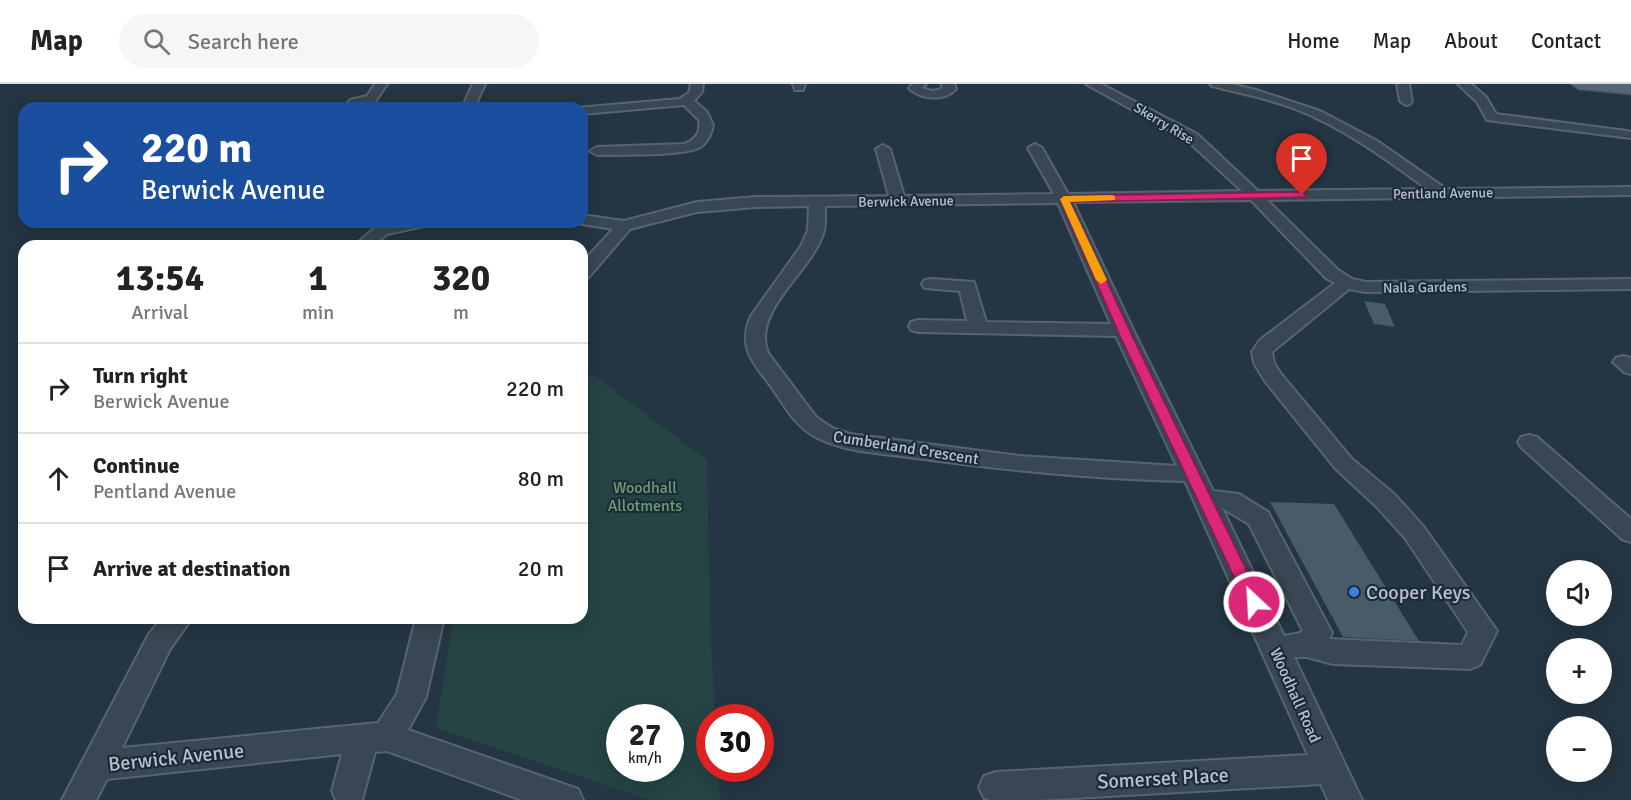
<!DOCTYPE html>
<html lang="en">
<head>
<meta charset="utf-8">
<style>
  body { margin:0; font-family:Signika,sans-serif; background:#f6f6f6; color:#222; height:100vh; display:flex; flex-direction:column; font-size:22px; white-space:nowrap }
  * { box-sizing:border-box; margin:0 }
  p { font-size:20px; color:#767676 }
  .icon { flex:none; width:33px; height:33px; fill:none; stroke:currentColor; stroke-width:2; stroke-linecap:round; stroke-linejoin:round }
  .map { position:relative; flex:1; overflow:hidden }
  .details { position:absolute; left:18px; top:156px; width:570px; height:384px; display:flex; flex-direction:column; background:#fff; border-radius:18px; box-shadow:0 3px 15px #0003 }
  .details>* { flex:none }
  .banner { position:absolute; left:18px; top:18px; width:570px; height:126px; border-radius:18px; box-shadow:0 3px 15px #0003; background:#1a4fa0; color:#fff; overflow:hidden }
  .buttons { position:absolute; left:1546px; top:476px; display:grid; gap:12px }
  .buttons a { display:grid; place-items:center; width:66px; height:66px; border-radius:50%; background:#fff; box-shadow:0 3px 15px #0003; font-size:30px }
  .speed { position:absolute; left:606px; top:620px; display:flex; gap:12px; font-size:30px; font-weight:700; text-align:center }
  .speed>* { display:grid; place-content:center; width:78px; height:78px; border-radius:50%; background:#fff; box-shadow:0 3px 15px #0003; line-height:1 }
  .speed small { font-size:15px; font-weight:400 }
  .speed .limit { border:9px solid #d22; background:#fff; color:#111 }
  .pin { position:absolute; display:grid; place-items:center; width:51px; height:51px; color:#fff; margin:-62px -26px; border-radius:50% 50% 50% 0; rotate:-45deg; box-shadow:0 0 6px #0007 }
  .pin .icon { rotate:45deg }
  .me { position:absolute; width:66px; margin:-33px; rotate:335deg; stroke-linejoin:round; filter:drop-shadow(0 0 4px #0008) }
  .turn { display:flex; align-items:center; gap:21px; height:126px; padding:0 24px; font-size:27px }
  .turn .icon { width:78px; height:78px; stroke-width:2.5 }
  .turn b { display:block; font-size:42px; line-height:51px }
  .eta { display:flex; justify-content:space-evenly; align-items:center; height:102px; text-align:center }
  .eta b { font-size:36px; font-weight:800; line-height:42px }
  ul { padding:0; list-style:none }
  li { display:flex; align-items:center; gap:18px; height:90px; padding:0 24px; border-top:2px solid #e0e0e0 }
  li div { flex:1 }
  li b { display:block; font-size:22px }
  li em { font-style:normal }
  header { display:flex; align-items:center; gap:36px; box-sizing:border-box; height:84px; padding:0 30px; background:#fff; border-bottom:2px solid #e0e0e0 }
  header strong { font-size:28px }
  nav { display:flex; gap:33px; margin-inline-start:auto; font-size:21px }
  .search { width:420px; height:54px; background:#f6f6f6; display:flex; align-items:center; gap:15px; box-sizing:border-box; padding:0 21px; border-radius:33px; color:#767676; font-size:22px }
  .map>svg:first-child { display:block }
  .green { fill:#264444; fill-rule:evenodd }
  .building { fill:#485b6a }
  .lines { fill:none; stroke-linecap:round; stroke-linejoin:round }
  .minor-casing { stroke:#576470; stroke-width:4 }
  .major-casing { stroke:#45525f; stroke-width:3 }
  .minor { fill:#394653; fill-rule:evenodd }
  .major { fill:#576673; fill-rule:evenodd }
  .route { fill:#db2777; stroke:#8e194d; stroke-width:1.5 }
  .slow { fill:#f59e0b }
  .shop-dot { fill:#3f7fe0; stroke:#1d2b38; stroke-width:2 }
  .labels { text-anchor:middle; stroke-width:4.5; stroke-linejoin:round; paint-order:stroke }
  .far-street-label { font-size:14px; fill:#b6c1cd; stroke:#1d2b38 }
  .street-label { font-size:16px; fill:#b6c1cd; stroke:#1d2b38 }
  .park-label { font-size:16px; fill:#6b9f71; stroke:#1d2b38 }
  .near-poi-label { font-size:20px; fill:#b6c1cd; stroke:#1d2b38; text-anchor:start }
  .near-street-label { font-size:20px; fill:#b6c1cd; stroke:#1d2b38 }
</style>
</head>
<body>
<header>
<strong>Map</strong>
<div class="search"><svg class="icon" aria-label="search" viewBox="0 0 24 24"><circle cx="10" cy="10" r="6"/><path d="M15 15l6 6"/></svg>Search here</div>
<nav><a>Home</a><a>Map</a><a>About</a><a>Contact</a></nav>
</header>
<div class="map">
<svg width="1631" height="716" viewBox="0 0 1631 716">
  <rect width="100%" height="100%" fill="#243543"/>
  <path class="green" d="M592 290 707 376 710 530 715 633H710V684H718L720 716H650L436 644 453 534H582V300ZM620 633H670V684H620Z"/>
  <path class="building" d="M1364 217 1385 220 1395 243 1374 240Z
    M1270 418 1334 420 1419 557 1343 553Z"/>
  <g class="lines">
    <g class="minor-casing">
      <path id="minor" d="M375 0H387L375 18 355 24H344L350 16 367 12Z
        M473 0H485L474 24H462Z
        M691 0H703L702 8 694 17 707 28 713 41C712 48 708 57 702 62 688 73 617 70 597 71L590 67 597 63 684 60C696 56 701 48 699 36L684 21 582 30V24H577L679 15 689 9Z
        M793 0H805L803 6H795Z
        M913 0H926L922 4 932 7 942 5V0H954L956 5C944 17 925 16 911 6L909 4Z
        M1086 0H1101L1197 50 1258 107 1427 105C1385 74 1342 43 1293 24 1267 14 1239 9 1212 2L1210 0H1231L1256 6 1320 27 1377 57 1446 105 1631 103V111L1267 116 1338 186 1352 195 1365 198 1631 195V205L1365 208 1349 205 1272 268 1274 279 1281 290 1352 375 1394 410 1423 442 1497 547 1480 581 1470 585 1333 580 1307 573H1294L1362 716H1328L1321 700 1039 716H990L984 714 979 703 984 692 996 688 1308 671 1185 397C1095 395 1005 386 916 374 883 369 844 369 814 352 792 340 782 316 767 297 749 274 739 260 751 232L801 162 808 146 809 122 756 123 697 128 630 145 588 194 582 195V179L613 145 576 139 582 138V131L624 137 697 118 756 113 889 112 876 65 883 61 890 65 904 112 1054 110 1028 64 1035 60 1042 64 1068 110 1242 107 1187 56ZM1251 116 1326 194 1335 199 1260 256 1252 268 1254 279 1265 297 1336 385 1376 422 1405 454 1468 548 1462 561 1329 555 1332 549 1268 428 1239 410 1213 407 1137 254 1073 118ZM1058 119 1111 240 986 238 974 198 931 195 925 196 922 200 925 204 960 207 967 237 918 236 911 238 909 242 911 246 918 248 1116 252 1177 382 1019 372 850 350 832 344 816 333 768 269C751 227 811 188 823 150 826 141 825 131 825 122ZM1222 424 1249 440 1303 547 1300 549 1284 552Z
        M1397 0H1409L1412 17 1410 20 1406 21 1400 17Z
        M1458 0H1471L1486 13 1496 30 1627 47 1631 48V54L1487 36 1477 18Z
        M399 138H431L429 141 387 150 372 162H354L376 143Z
        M1623 272 1631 274V290L1624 288 1613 278 1616 274Z
        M1529 351 1537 353 1631 435V458L1622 455 1521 363 1518 358 1521 353Z
        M162 534H192L170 565 122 664 378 639 397 610 416 534H444L426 613 408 646 578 705 583 716H522L387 667 375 668 362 716H336L332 707 342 670 107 695 96 716H62L149 550Z"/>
    </g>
    <g class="major-casing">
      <path id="major" d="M1571 0H1631V10L1579 5Z"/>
    </g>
    <use href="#minor" class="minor"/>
    <use href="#major" class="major"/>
  </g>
  <path class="route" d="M1302 108 1306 111 1305 113 1070 118 1133 254 1262 518 1260 522 1254 524 1248 522 1246 518 1121 254 1060 115 1064 112Z"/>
  <path class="slow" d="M1111 111 1115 112V116L1070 118 1107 196 1101 200 1096 196 1060 115 1064 112Z"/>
  <circle class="shop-dot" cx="1354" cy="508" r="6"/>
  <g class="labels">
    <g class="far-street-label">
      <text transform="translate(1164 39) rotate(31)" y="5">Skerry Rise</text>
      <text transform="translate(1443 109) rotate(-1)" y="5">Pentland Avenue</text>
      <text transform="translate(906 117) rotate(-1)" y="5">Berwick Avenue</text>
      <text transform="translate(1425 203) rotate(-1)" y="5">Nalla Gardens</text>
    </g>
    <g class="street-label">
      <text transform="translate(906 363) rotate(9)" y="6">Cumberland Crescent</text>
      <text transform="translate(1296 611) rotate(66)" y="6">Woodhall Road</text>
    </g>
    <g class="park-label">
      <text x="645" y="409">Woodhall<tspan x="645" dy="18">Allotments</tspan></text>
    </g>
    <g class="near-poi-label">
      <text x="1366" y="515">Cooper Keys</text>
    </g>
    <g class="near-street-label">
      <text transform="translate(176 673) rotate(-6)" y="7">Berwick Avenue</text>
      <text transform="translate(1163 694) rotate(-3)" y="7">Somerset Place</text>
    </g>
  </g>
</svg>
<div class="buttons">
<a><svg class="icon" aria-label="sound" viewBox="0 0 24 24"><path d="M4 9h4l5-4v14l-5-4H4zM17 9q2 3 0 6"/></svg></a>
<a>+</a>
<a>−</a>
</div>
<div class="speed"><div>27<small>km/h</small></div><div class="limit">30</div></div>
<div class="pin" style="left:1302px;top:111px;background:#d93025"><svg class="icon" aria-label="arrive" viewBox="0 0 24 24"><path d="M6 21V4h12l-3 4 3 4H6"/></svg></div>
<svg class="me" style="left:1254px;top:518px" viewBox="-20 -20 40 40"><circle r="17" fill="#db2777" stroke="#fff" stroke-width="3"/><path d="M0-11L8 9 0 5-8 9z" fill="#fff"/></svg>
<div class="banner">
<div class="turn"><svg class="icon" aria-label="right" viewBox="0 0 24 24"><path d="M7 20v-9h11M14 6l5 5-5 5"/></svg><div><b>220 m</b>Berwick Avenue</div></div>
</div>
<section class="details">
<div class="eta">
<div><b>13:54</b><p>Arrival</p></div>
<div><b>1</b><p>min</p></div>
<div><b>320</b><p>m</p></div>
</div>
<ul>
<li><svg class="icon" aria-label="right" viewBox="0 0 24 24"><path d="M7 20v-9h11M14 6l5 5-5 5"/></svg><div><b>Turn right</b><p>Berwick Avenue</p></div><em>220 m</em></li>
<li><svg class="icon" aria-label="ahead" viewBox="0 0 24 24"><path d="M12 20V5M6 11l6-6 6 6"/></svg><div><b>Continue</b><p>Pentland Avenue</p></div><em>80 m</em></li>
<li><svg class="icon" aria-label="arrive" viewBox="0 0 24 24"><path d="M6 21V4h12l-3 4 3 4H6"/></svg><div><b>Arrive at destination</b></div><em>20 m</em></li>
</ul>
</section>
</div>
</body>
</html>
